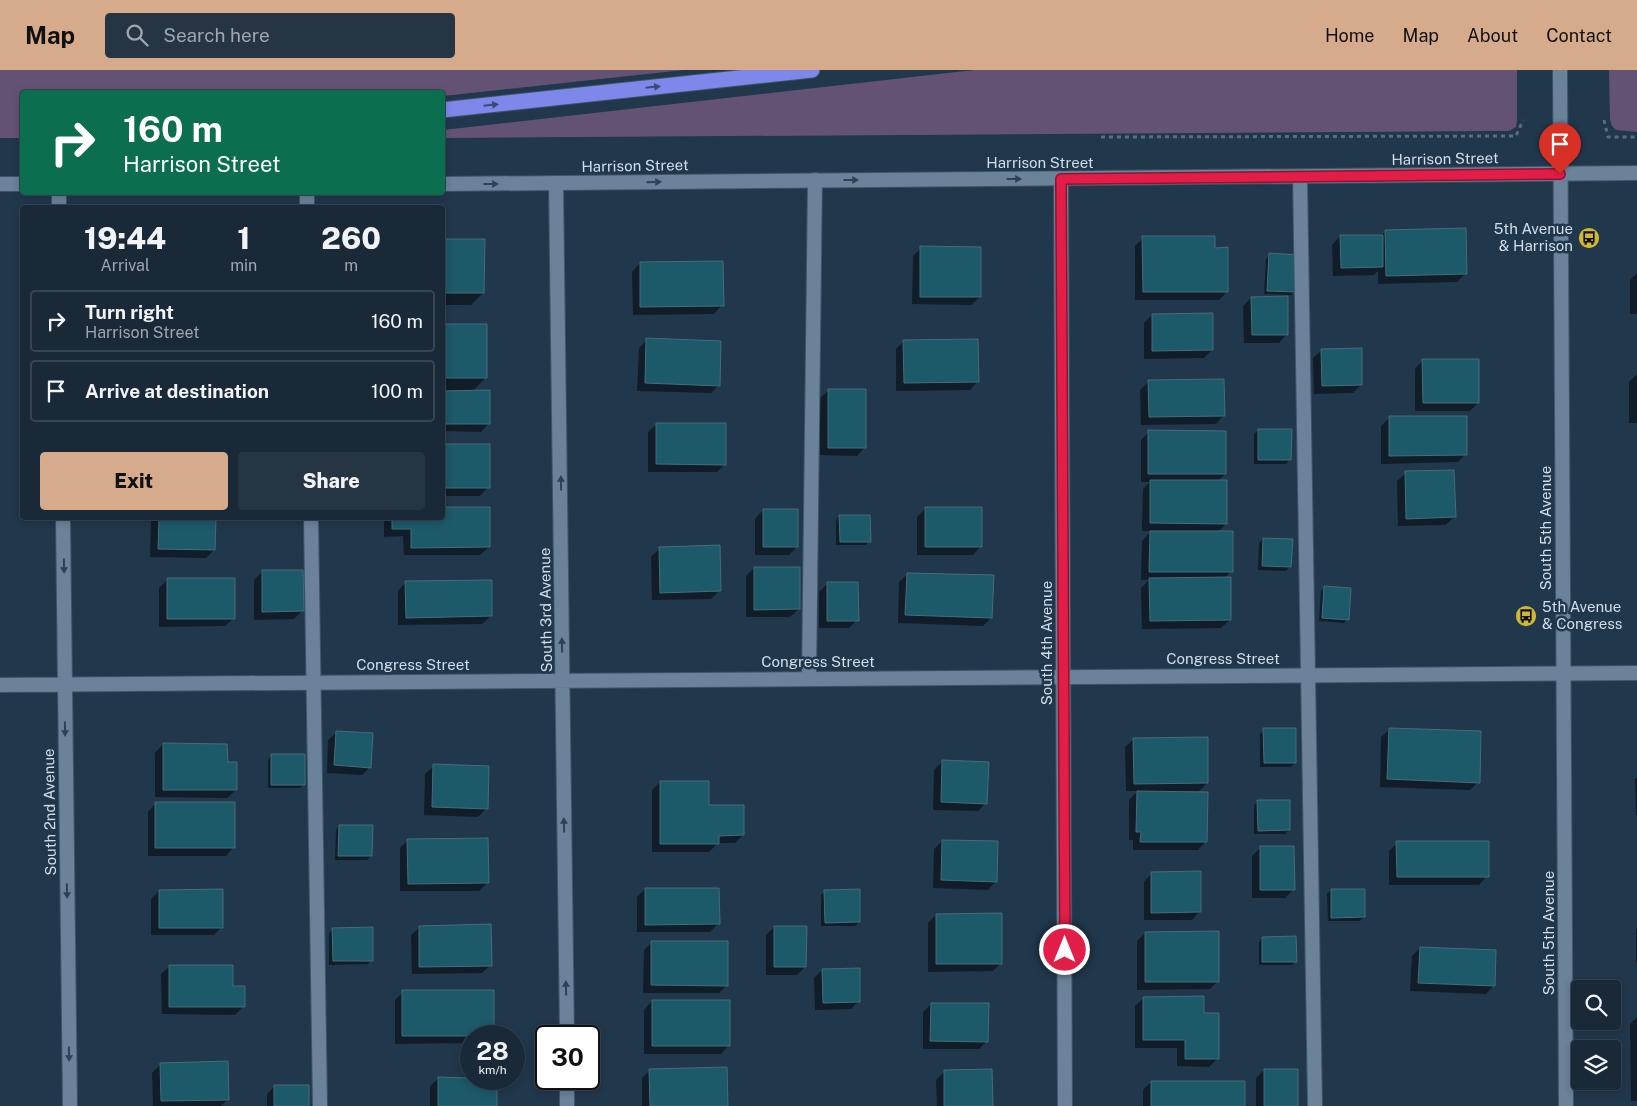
<!DOCTYPE html>
<html lang="en">
<head>
<meta charset="utf-8">
<style>
  body { margin:0; font-family:"Public Sans",sans-serif; background:#263543; color:#f1f3f6; height:100vh; display:flex; flex-direction:column; font-size:19px; white-space:nowrap }
  * { box-sizing:border-box; margin:0 }
  p { font-size:16px; color:#9fa6ae }
  .icon { flex:none; width:28px; height:28px; fill:none; stroke:currentColor; stroke-width:2; stroke-linecap:round; stroke-linejoin:round }
  .map { position:relative; flex:1; overflow:hidden }
  .drawer { position:absolute; left:20px; top:135px; width:425px; height:315px; display:flex; flex-direction:column; background:#192938; border-radius:5px; box-shadow:0 2px 8px #0003,0 0 0 1px #374553 }
  .drawer>* { flex:none }
  .top-card { position:absolute; left:20px; top:20px; width:425px; height:105px; border-radius:5px; box-shadow:0 2px 8px #0003,0 0 0 1px #374553; background:#0b6e4f; color:#fff; overflow:hidden }
  .fabs { position:absolute; left:1571px; top:910px; display:grid; gap:10px }
  .fabs a { display:grid; place-items:center; width:50px; height:50px; border-radius:5px; background:#192938; box-shadow:0 2px 8px #0003,0 0 0 1px #374553; font-size:25px }
  .speed { position:absolute; left:460px; top:955px; display:flex; gap:10px; font-size:25px; font-weight:700; text-align:center }
  .speed>* { display:grid; place-content:center; width:65px; height:65px; border-radius:50%; background:#192938; box-shadow:0 2px 8px #0003,0 0 0 1px #374553; line-height:1 }
  .speed small { font-size:12px; font-weight:400 }
  .speed .limit { border:2px solid #111; border-radius:8px; background:#fff; color:#111 }
  .pin { position:absolute; display:grid; place-items:center; width:42px; height:42px; color:#fff; margin:-51px -21px; border-radius:50% 50% 50% 0; rotate:-45deg; box-shadow:0 0 5px #0007 }
  .pin .icon { rotate:45deg }
  .me { position:absolute; width:55px; margin:-28px; rotate:0deg; stroke-linejoin:round; filter:drop-shadow(0 0 4px #0008) }
  .turn { display:flex; align-items:center; gap:18px; height:105px; padding:0 20px; font-size:22px }
  .turn .icon { width:65px; height:65px; stroke-width:2.5 }
  .turn b { display:block; font-size:35px; line-height:42px }
  .eta { display:flex; justify-content:space-evenly; align-items:center; height:85px; text-align:center }
  .eta b { font-size:30px; font-weight:800; line-height:35px }
  .primary-button { display:flex; gap:10px; margin-top:auto; padding:10px 20px }
  .primary-button a { flex:1; height:58px; border-radius:5px; background:#d6ab8b; color:#111; font-size:20px; font-weight:800; line-height:58px; text-align:center }
  .primary-button a+a { background:#263543; color:#f1f3f6 }
  ul { padding:0; list-style:none }
  li { display:flex; align-items:center; gap:15px; height:62px; margin:0 10px 8px; padding:0 10px; border:2px solid #374553; border-radius:5px }
  li div { flex:1 }
  li b { display:block; font-size:19px }
  li em { font-style:normal }
  header { display:flex; align-items:center; gap:30px; box-sizing:border-box; height:70px; padding:0 25px; background:#d6ab8b; color:#111 }
  header strong { font-size:24px }
  nav { display:flex; gap:28px; margin-inline-start:auto; font-size:18px }
  .search { width:350px; height:45px; background:#263543; display:flex; align-items:center; gap:12px; box-sizing:border-box; padding:0 18px; border-radius:5px; color:#9fa6ae; font-size:19px }
  .map>svg:first-child { display:block }
  .green { fill:#645274 }
  .shadow { fill:#0007 }
  .building { fill:#1c5969; stroke:#476d78 }
  .lines { fill:none; stroke-linecap:round; stroke-linejoin:round }
  .service-casing { stroke:#405465; stroke-width:16 }
  .minor-casing { stroke:#405465; stroke-width:16 }
  .tertiary-casing { stroke:#405465; stroke-width:16 }
  .motorway-casing { stroke:#405465; stroke-width:17 }
  .path { stroke:#5b6e80; stroke-width:3; stroke-dasharray:4 4; stroke-linecap:butt }
  .service { stroke:#6a829a; stroke-width:14 }
  .minor { stroke:#6a829a; stroke-width:14 }
  .tertiary { stroke:#6a829a; stroke-width:14 }
  .motorway { stroke:#7e87ea; stroke-width:15 }
  .oneway { fill:#384b73 }
  .oneway2 { fill:#2c4257 }
  .route-casing { stroke:#92132f; stroke-width:12 }
  .route { stroke:#e11d48; stroke-width:9 }
  .labels { text-anchor:middle; stroke-width:5; stroke-linejoin:round; paint-order:stroke }
  .street-label { font-size:15px; fill:#d1deec; stroke:#21374b }
  .poi-label { font-size:15px; fill:#d1deec; stroke:#21374b; text-anchor:end }
</style>
</head>
<body>
<header>
<strong>Map</strong>
<div class="search"><svg class="icon" aria-label="search" viewBox="0 0 24 24"><circle cx="10" cy="10" r="6"/><path d="M15 15l6 6"/></svg>Search here</div>
<nav><a>Home</a><a>Map</a><a>About</a><a>Contact</a></nav>
</header>
<div class="map">
<svg width="1637" height="1036" viewBox="0 0 1637 1036">
  <rect width="100%" height="100%" fill="#21374b"/>
  <path class="green" d="M0 0H684L443 26 442 22H22V68H0Z
    M974 0H1517V50L1516 57 1509 61H1496L443 68V60Z
    M1609 0H1637V62L1616 60 1612 56 1610 50Z"/>
  <path class="shadow" d="M1386 162 1466 203 1457 212 1378 214V201L1374 205 1333 206 1332 175 1340 166H1381Z
    M1143 168 1214 179 1227 222 1219 230H1135V176Z
    M442 170 483 223 471 235H442Z
    M921 178 980 227 971 235 912 234 913 186Z
    M1269 185 1295 221 1291 225 1264 224 1266 189Z
    M640 193 722 235 714 244 633 245 632 202Z
    M1637 203V244H1630V210Z
    M1251 228 1287 264 1279 273H1244L1243 236Z
    M1152 245 1212 280 1204 288 1144 289V253Z
    M442 256 486 307 472 322 489 353 481 362 442 361Z
    M647 270 719 315 711 323 637 321 639 278Z
    M904 271 978 311 970 320 896 321V279Z
    M1322 280 1361 315 1353 323 1314 324 1313 288Z
    M1423 290 1478 333 1470 341H1415V299Z
    M1637 304V353H1629V312Z
    M1149 311 1224 345 1216 354 1141 355 1140 320Z
    M829 320 865 377 857 386 820 385V328Z
    M1389 348 1466 384 1458 392 1381 394V356Z
    M657 354 725 394 717 402H648V362Z
    M1258 360 1290 390 1286 394H1254V364Z
    M1149 362 1225 404 1217 412 1226 454 1218 462 1231 501 1224 509 1230 550 1221 558 1142 559 1141 518 1149 510H1141L1142 471 1151 461H1142L1143 419 1150 412H1141V370Z
    M442 375 488 417 480 426H442Z
    M1406 403 1454 447 1446 455 1398 456 1397 411Z
    M925 439 981 476 973 485H917V447Z
    M763 440 797 477 789 485H755V449Z
    M839 446 869 471 866 475H836V450Z
    M151 448H215L214 480 206 488 150 487Z
    M384 448H442L489 477 480 485H404L403 466 384 467Z
    M1263 469 1290 497 1286 501 1258 500 1259 473Z
    M660 478 719 521 711 529 652 530 651 487Z
    M754 498 799 539 790 547H746V506Z
    M262 502 303 540 294 549 254 550V510Z
    M908 504 991 548 983 556 898 553 899 512Z
    M167 510 234 548 225 556 159 557V518Z
    M406 512 491 546 482 554 398 555V521Z
    M827 514 857 550 849 558H819V522Z
    M1325 517 1348 549 1344 553 1319 551 1321 521Z
    M1390 659 1478 712 1470 720 1380 717 1381 667Z
    M1264 660 1295 693 1291 697H1260V664Z
    M337 662 370 697 362 705 327 703 328 670Z
    M1134 669 1207 713 1197 723 1206 771 1198 780H1133V770H1129V730L1138 721H1126L1125 677Z
    M163 674 226 694 236 720 227 728 155 727V683Z
    M272 686 304 714 300 718H268V689Z
    M943 691 986 733 978 741 933 740 934 700Z
    M434 696 486 739 478 747 424 745 425 704Z
    M1637 708V745H1636L1635 709Z
    M660 712 708 736 743 765 735 773H718L709 782H652V720Z
    M1258 731 1289 760 1285 764H1254V735Z
    M156 733 234 777 226 786H148V742Z
    M339 756 371 786 367 790H335L336 760Z
    M408 770 488 812 479 821H400V778Z
    M942 771 996 811 988 820 933 818 934 779Z
    M1397 773 1487 806 1479 815H1389V781Z
    M1261 777 1293 820 1285 828H1252V786Z
    M1152 803 1200 841 1192 850H1144V812Z
    M645 819 718 854 710 862H637V827Z
    M1331 820 1364 847 1360 851H1328L1327 824Z
    M159 821 222 857 214 865H151V829Z
    M825 821 859 852 855 856H821V825Z
    M936 845 1001 893 993 901 928 902V853Z
    M420 857 491 895 482 903 412 904 411 865Z
    M774 857 805 897 797 905H766V865Z
    M1637 858V893H1636V859Z
    M333 859 372 890 368 894 329 895V863Z
    M1145 863 1218 911 1210 919 1137 920V871Z
    M1262 868 1295 891 1292 895H1259V872Z
    M652 872 727 915 719 923H643L644 880Z
    M1420 878 1494 915 1486 924 1410 921 1412 886Z
    M170 896 232 917 244 936 235 945 162 944 161 904Z
    M822 900 859 931 851 939 815 940 814 908Z
    M403 922 493 965 471 966V973L395 974V930Z
    M1144 928 1203 944 1218 988 1209 997 1177 996V978H1135V936Z
    M652 931 729 975 721 984H644V940Z
    M931 934 987 971 979 979H923V942Z
    M1637 947V1031H1631L1630 954Z
    M160 995 228 1029 221 1036H153L152 1003Z
    M650 1000 727 1036H642V1008Z
    M1264 1000 1297 1036H1256V1008Z
    M944 1002 992 1036H937L936 1010Z
    M439 1008 496 1009V1036H430V1016Z
    M1151 1012 1244 1036H1143V1020Z
    M275 1016 308 1036H267V1024Z"/>
  <path class="building" d="M1466 158 1467 204 1386 206 1385 160Z
    M1340 165H1383V197L1341 198Z
    M1142 166H1215V178L1228 177V222H1143Z
    M442 169H485L484 223H442Z
    M920 176 981 177V227H920Z
    M1269 183 1298 185 1296 222 1267 221Z
    M723 191 724 236 640 237V192Z
    M1288 226V265H1252L1251 227Z
    M1213 243V280L1152 281V244Z
    M442 254H487V308H442Z
    M646 268 721 271 720 316 645 313Z
    M978 269 979 312 904 313 903 270Z
    M1362 278V315L1322 316 1321 279Z
    M1422 289H1479V333H1423Z
    M1224 309 1225 346 1149 347 1148 310Z
    M828 319H866V378H828Z
    M490 320V354H442V321Z
    M1389 346H1467V385L1389 386Z
    M656 353H726V395L656 394Z
    M1258 359H1292L1291 390H1258Z
    M1148 360 1226 361V404H1148Z
    M442 374H490V418H442Z
    M1454 400 1456 447 1406 449 1405 401Z
    M1150 410H1227V454L1150 453Z
    M442 437H490V477L411 478V459H392V448H442Z
    M925 437H982V477H925Z
    M763 439H798V477H763Z
    M839 445H870L871 472H840Z
    M159 448H216L215 480 158 479Z
    M1150 461H1233V502H1149Z
    M1263 468 1293 469 1291 497 1262 496Z
    M720 475 721 521 660 523 659 477Z
    M754 497H800V539L754 540Z
    M262 500H303L304 541 262 542Z
    M907 503 994 505 992 548 905 545Z
    M1231 507V550L1150 551 1149 508Z
    M167 508H235V549H167Z
    M492 510V546L406 548 405 511Z
    M827 512H858L859 551H827Z
    M1324 516 1351 518 1349 550 1322 548Z
    M1263 658H1296V693H1264Z
    M1389 658 1481 661 1480 713 1387 709Z
    M336 661 373 663 371 698 334 695Z
    M1208 667V713L1134 714 1133 668Z
    M163 673 227 674 228 692H237V720H163Z
    M271 684H305V715H271Z
    M942 690 989 692 987 734 941 732Z
    M433 694 489 696 488 739 432 737Z
    M660 711H709V735H744V765L719 766V774H660Z
    M1137 721 1208 722 1207 772H1140L1141 762H1136Z
    M1257 730H1290V760L1258 761Z
    M155 732H235V778H155Z
    M339 755H373L372 786H338Z
    M488 768 489 813 408 814 407 769Z
    M942 770 998 771 997 812 941 810Z
    M1396 771H1489V807H1397Z
    M1260 776H1294L1295 820H1260Z
    M1201 801V842L1151 843V802Z
    M645 818H719L720 854 645 855Z
    M223 819V858H159V820Z
    M860 819V852L825 853 824 820Z
    M1331 819H1365V847L1331 848Z
    M1002 843V894H936V844Z
    M491 854 492 896 419 897V856Z
    M774 856H807L806 897H774Z
    M373 857V891H333L332 858Z
    M1219 861V912H1145V862Z
    M1296 866 1297 892H1262V867Z
    M651 871H728V916L651 915Z
    M1420 877 1496 880 1495 916 1418 913Z
    M169 895H233V916H245V937H169Z
    M860 898V932L823 933 822 899Z
    M402 920H494V966H402Z
    M1204 926V943H1219V989H1185V970H1143V927Z
    M652 930H730V976H652Z
    M931 933H989L988 972 930 971Z
    M228 991 229 1030 161 1031 160 993Z
    M727 997 728 1036H650L649 999Z
    M992 999 993 1036H944V1000Z
    M1264 999H1298V1036H1264Z
    M438 1007 497 1009V1036H438Z
    M1151 1011H1245V1036H1151Z
    M274 1015H309V1036H274Z"/>
  <g class="lines">
    <g class="service-casing">
      <path id="service" d="M1300 107 1315 1036
        M307 122V138
        M311 448 320 1036
        M809 608 815 110"/>
    </g>
    <g class="minor-casing">
      <path id="minor" d="M1061 109 1065 1036
        M556 114 567 966
        M59 122V138
        M63 448 70 1036
        M0 615 1637 603
        M567 1009V1036"/>
    </g>
    <g class="tertiary-casing">
      <path id="tertiary" d="M1560 0 1566 1036
        M0 114H22
        M442 114 1637 103"/>
    </g>
    <g class="motorway-casing">
      <path id="motorway" d="M442 40 812 0"/>
    </g>
    <path class="path" d="M1604 50 1608 67H1637
      M1101 67 1516 66 1523 50"/>
    <use href="#service" class="service"/>
    <use href="#minor" class="minor"/>
    <use href="#tertiary" class="tertiary"/>
    <use href="#motorway" class="motorway"/>
  </g>
  <defs><path id="oneway-solid" d="M-6-.8H1V-3.2L6.5 0L1 3.2V.8H-6Z" transform="scale(1.25)"/></defs>
  <g class="oneway">
    <use href="#oneway-solid" transform="translate(653 17) rotate(-6)"/>
    <use href="#oneway-solid" transform="translate(491 35) rotate(-6)"/>
  </g>
  <g class="oneway2">
    <use href="#oneway-solid" transform="translate(1014 109)"/>
    <use href="#oneway-solid" transform="translate(851 110)"/>
    <use href="#oneway-solid" transform="translate(654 112) rotate(-1)"/>
    <use href="#oneway-solid" transform="translate(491 114)"/>
    <use href="#oneway-solid" transform="translate(561 413) rotate(-91)"/>
    <use href="#oneway-solid" transform="translate(64 496) rotate(89)"/>
    <use href="#oneway-solid" transform="translate(562 575) rotate(-91)"/>
    <use href="#oneway-solid" transform="translate(65 659) rotate(89)"/>
    <use href="#oneway-solid" transform="translate(564 755) rotate(-91)"/>
    <use href="#oneway-solid" transform="translate(67 821) rotate(89)"/>
    <use href="#oneway-solid" transform="translate(566 918) rotate(-91)"/>
    <use href="#oneway-solid" transform="translate(69 984) rotate(89)"/>
  </g>
  <g class="lines">
    <g class="route-casing">
      <path id="route" d="M1065 880 1061 109 1560 104"/>
    </g>
    <use href="#route" class="route"/>
  </g>
  <defs>
    <g id="bus-disc" transform="scale(1.125)"><circle r="9.5" fill="#cfb837" stroke="#21374b"/><path d="M-5-6H5V4H4V6H2V4H-2V6H-4V4H-5ZM-3.5-4V0h7V-4ZM-3.5 1.2v1.5H-2V1.2ZM2 1.2v1.5H3.5V1.2Z" fill="#111"/></g>
  </defs>
  <g fill-rule="evenodd">
    <use href="#bus-disc" x="1589" y="168"/>
    <use href="#bus-disc" x="1526" y="546"/>
  </g>
  <g class="labels">
    <g class="street-label">
      <text transform="translate(1445 89) rotate(-1)" y="5">Harrison Street</text>
      <text x="1040" y="98">Harrison Street</text>
      <text transform="translate(635 96) rotate(-1)" y="5">Harrison Street</text>
      <text transform="translate(1546 458) rotate(-90)" y="5">South 5th Avenue</text>
      <text transform="translate(546 540) rotate(-91)" y="5">South 3rd Avenue</text>
      <text transform="translate(1047 573) rotate(-90)" y="5">South 4th Avenue</text>
      <text x="1223" y="594">Congress Street</text>
      <text x="818" y="597">Congress Street</text>
      <text x="413" y="600">Congress Street</text>
      <text transform="translate(50 742) rotate(-91)" y="5">South 2nd Avenue</text>
      <text transform="translate(1549 863) rotate(-90)" y="5">South 5th Avenue</text>
    </g>
    <g class="poi-label">
      <text x="1573" y="164">5th Avenue<tspan x="1573" dy="17">&amp; Harrison</tspan></text>
      <text x="1542" y="542" text-anchor="start">5th Avenue<tspan x="1542" dy="17">&amp; Congress</tspan></text>
    </g>
  </g>
</svg>
<div class="fabs">
<a><svg class="icon" aria-label="search" viewBox="0 0 24 24"><circle cx="10" cy="10" r="6"/><path d="M15 15l6 6"/></svg></a>
<a><svg class="icon" aria-label="layers" viewBox="0 0 24 24"><path d="M12 4l9 5-9 5-9-5zM3 14l9 5 9-5"/></svg></a>
</div>
<div class="speed"><div>28<small>km/h</small></div><div class="limit">30</div></div>
<div class="pin" style="left:1560px;top:104px;background:#d93025"><svg class="icon" aria-label="arrive" viewBox="0 0 24 24"><path d="M6 21V4h12l-3 4 3 4H6"/></svg></div>
<svg class="me" style="left:1065px;top:880px" viewBox="-20 -20 40 40"><circle r="17" fill="#e11d48" stroke="#fff" stroke-width="3"/><path d="M0-11L8 9 0 5-8 9z" fill="#fff"/></svg>
<div class="top-card">
<div class="turn"><svg class="icon" aria-label="right" viewBox="0 0 24 24"><path d="M7 20v-9h11M14 6l5 5-5 5"/></svg><div><b>160 m</b>Harrison Street</div></div>
</div>
<section class="drawer">
<div class="eta">
<div><b>19:44</b><p>Arrival</p></div>
<div><b>1</b><p>min</p></div>
<div><b>260</b><p>m</p></div>
</div>
<ul>
<li><svg class="icon" aria-label="right" viewBox="0 0 24 24"><path d="M7 20v-9h11M14 6l5 5-5 5"/></svg><div><b>Turn right</b><p>Harrison Street</p></div><em>160 m</em></li>
<li><svg class="icon" aria-label="arrive" viewBox="0 0 24 24"><path d="M6 21V4h12l-3 4 3 4H6"/></svg><div><b>Arrive at destination</b></div><em>100 m</em></li>
</ul>
<div class="primary-button"><a>Exit</a><a>Share</a></div>
</section>
</div>
</body>
</html>
